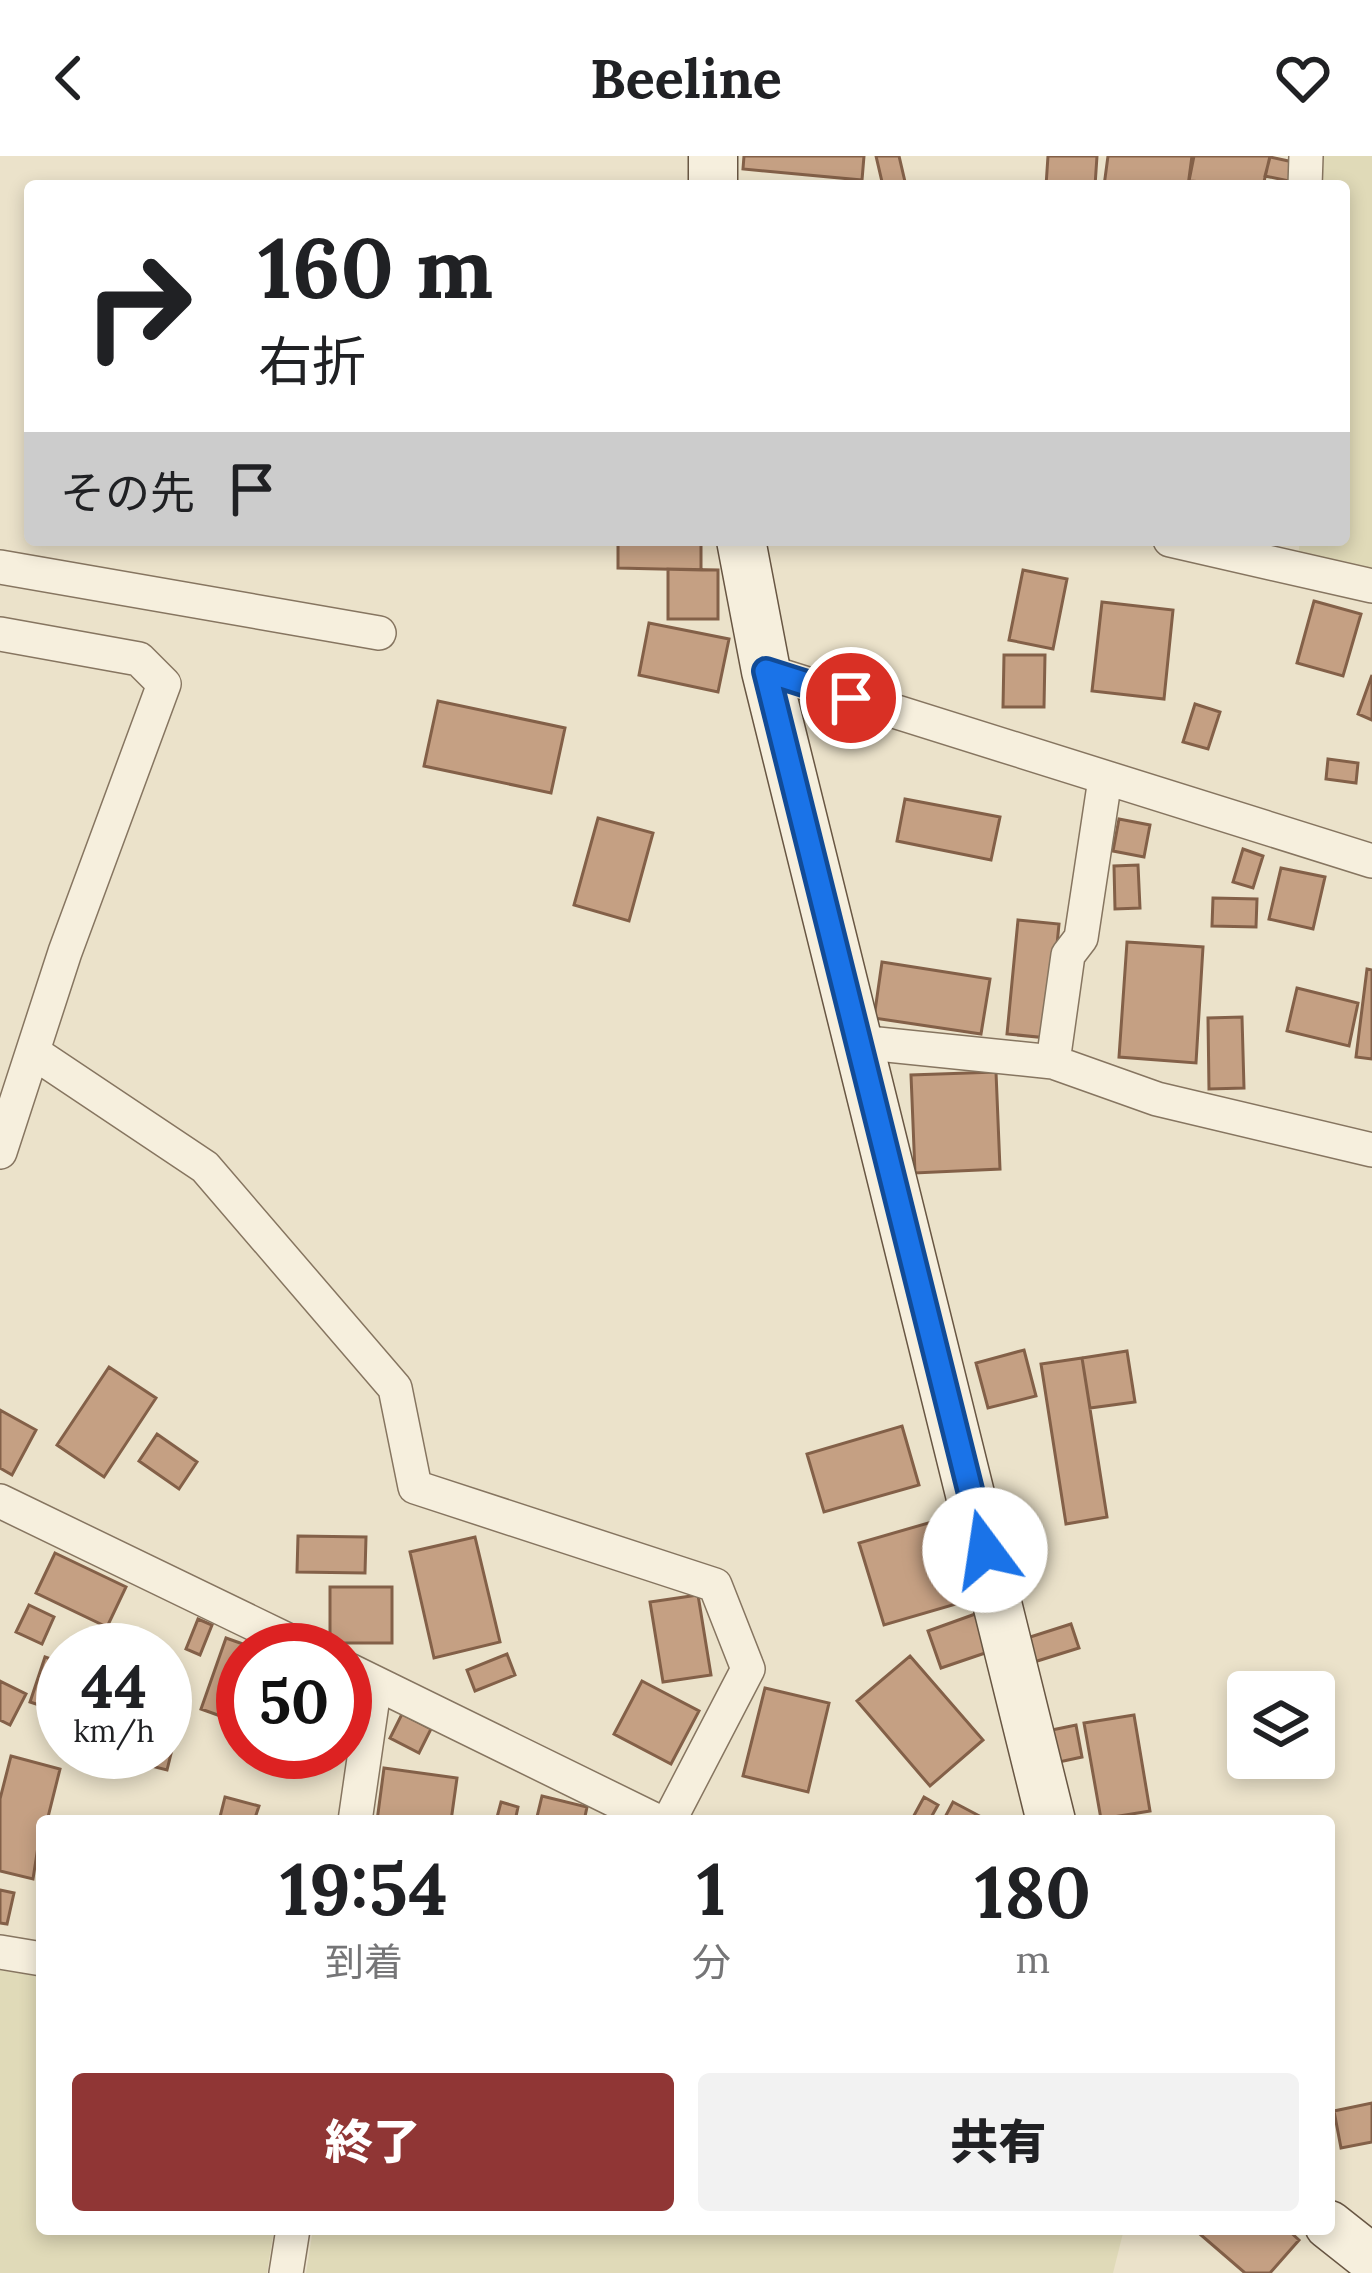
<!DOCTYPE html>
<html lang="ja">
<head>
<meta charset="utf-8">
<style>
  body { margin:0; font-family:Lora,"Noto Sans JP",serif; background:#f2f2f2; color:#202124; height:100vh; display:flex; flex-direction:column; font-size:45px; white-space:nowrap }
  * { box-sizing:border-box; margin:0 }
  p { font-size:39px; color:#757577 }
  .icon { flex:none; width:66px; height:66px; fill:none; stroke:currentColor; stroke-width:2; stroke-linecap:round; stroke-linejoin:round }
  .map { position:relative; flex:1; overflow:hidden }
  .side { position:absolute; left:36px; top:1659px; width:1299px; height:420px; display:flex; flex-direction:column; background:#fff; border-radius:12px; box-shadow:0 6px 18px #0003 }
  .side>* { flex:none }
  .guide { position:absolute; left:24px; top:24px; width:1326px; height:366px; border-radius:12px; box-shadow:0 6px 18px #0003; background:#fff; color:#202124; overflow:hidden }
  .fabs { position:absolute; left:1227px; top:1515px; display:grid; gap:24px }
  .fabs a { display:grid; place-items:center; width:108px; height:108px; border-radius:12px; background:#fff; box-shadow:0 6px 18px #0003; font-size:60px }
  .speed { position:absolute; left:36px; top:1467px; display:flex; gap:24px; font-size:60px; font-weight:700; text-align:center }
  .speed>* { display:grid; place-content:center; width:156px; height:156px; border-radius:50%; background:#fff; box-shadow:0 6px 18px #0003; line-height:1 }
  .speed small { font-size:30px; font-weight:400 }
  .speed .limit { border:18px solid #d22; background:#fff; color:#111 }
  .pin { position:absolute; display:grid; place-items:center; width:102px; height:102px; color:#fff; margin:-51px; border:6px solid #fff; border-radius:50%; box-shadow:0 3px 12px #0007 }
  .me { position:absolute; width:132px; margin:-66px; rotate:346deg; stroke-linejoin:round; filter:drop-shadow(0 0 9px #0008) }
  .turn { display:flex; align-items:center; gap:42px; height:252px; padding:0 36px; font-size:54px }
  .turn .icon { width:156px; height:156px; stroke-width:2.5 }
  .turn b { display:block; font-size:84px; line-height:102px }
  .then { display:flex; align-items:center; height:114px; padding:0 36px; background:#0003; gap:24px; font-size:45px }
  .eta { display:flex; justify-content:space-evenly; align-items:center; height:204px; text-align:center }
  .eta b { font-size:72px; font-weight:800; line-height:84px }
  .action { display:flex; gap:24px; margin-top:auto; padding:24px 36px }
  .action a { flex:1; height:138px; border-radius:12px; background:#903635; color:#fff; font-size:48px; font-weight:800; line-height:138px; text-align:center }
  .action a+a { background:#f2f2f2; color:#202124 }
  header { display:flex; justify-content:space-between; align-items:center; height:156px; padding:0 36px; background:#fff; font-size:54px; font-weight:800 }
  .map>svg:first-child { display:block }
  .farmland { fill:#e0dab8 }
  .building { fill:#c5a083; stroke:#836048; stroke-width:3 }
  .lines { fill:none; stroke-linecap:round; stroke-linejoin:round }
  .street-casing { stroke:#867560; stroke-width:36 }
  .secondary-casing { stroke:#685643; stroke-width:51 }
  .street { stroke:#f6efdd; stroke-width:33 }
  .secondary { stroke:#f6efdd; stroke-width:48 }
  .route-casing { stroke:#114b97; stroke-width:30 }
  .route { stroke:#1a73e8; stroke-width:21 }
</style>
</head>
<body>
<header><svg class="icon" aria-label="back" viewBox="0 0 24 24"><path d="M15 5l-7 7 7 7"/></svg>Beeline<svg class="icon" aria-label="heart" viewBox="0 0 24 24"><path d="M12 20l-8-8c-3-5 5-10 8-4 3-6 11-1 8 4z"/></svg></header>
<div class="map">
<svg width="1372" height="2117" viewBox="0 0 1372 2117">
  <rect width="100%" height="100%" fill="#ebe2ca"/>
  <path class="farmland" d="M1314 0H1372V419L1298 401 1300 384H1344V30H1314Z
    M0 1814 42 1821V2073H274L267 2117H0Z
    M313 2073H1124L1113 2117H306Z"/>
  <path class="building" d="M744 0H864L862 24 743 13Z
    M876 0H899L906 30H883Z
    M1048 0H1097L1095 30H1046Z
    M1108 0H1192L1188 30H1104Z
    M1194 0H1270L1263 30 1189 25Z
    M1270 1 1293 6 1289 25 1265 20Z
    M618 384H701V414L618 412Z
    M668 413 718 414V463H668Z
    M1023 414 1067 423 1053 493 1009 484Z
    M1314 445 1361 458 1343 520 1297 507Z
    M1102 446 1173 454 1164 543 1092 535Z
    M649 467 729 483 718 536 639 519Z
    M1004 499H1045L1044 551H1003Z
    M1372 519V564L1358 558Z
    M438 545 565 572 551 637 424 610Z
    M1195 548 1220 556 1208 593 1183 586Z
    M1328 603 1358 607 1356 627 1326 623Z
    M905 643 1000 661 991 704 897 685Z
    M598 662 653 677 629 765 574 749Z
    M1119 663 1150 669 1144 701 1113 695Z
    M1243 693 1263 700 1253 732 1233 726Z
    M1138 709 1140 752 1115 753 1114 710Z
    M1281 712 1325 721 1313 773 1269 763Z
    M1213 742 1257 743 1256 771 1212 770Z
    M1018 764 1059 768 1048 882 1007 878Z
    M1127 786 1203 791 1196 907 1119 901Z
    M882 806 990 823 981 878 874 862Z
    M1367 813 1372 814V903L1356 901Z
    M1297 832 1358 847 1349 890 1287 875Z
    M1242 861 1244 932 1209 933 1208 862Z
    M996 916 1000 1013 915 1017 911 919Z
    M1024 1194 1036 1240 988 1252 976 1207Z
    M1127 1195 1135 1246 1090 1252 1082 1202Z
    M1082 1202 1107 1361 1066 1368 1041 1208Z
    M109 1211 156 1242 104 1321 57 1289Z
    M0 1254 36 1274 12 1319 0 1312Z
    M902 1270 919 1329 824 1356 807 1298Z
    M157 1278 197 1306 179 1333 139 1305Z
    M956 1359 980 1441 884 1469 859 1387Z
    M298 1380 366 1381 365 1417 297 1416Z
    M475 1381 500 1486 434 1502 410 1396Z
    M55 1397 126 1431 107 1471 36 1437Z
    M330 1431H392V1487H330Z
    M698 1439 711 1519 663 1526 650 1446Z
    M29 1449 54 1461 42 1488 16 1476Z
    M978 1457 991 1495 941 1512 928 1475Z
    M198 1463 212 1469 200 1499 186 1493Z
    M1071 1468 1079 1492 1034 1506 1027 1482Z
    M226 1482 260 1494H243V1568L201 1553Z
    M507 1498 515 1519 475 1535 467 1514Z
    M910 1500 983 1584 930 1630 857 1545Z
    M45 1501 63 1507V1557L30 1546Z
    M0 1525 26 1538 10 1569 0 1564Z
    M642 1525 699 1555 671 1608 614 1578Z
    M765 1532 829 1547 808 1636 743 1620Z
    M165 1552 181 1557 167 1614 115 1601 116 1596H165Z
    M402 1558 431 1573 419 1597 390 1582Z
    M1134 1559 1150 1655 1101 1663 1084 1567Z
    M1076 1569 1082 1601 1059 1606 1052 1574Z
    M11 1600 60 1613 47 1665H42L33 1723 0 1715V1643Z
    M384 1612 457 1622 451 1665H377Z
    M542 1640 587 1651 584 1665H536Z
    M225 1641 259 1650 254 1665H219Z
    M924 1641 938 1649 929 1665H911Z
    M501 1646 518 1651 515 1665H496Z
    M953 1646 989 1665H943Z
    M0 1734 14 1737 7 1768 0 1767Z
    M1372 1947V1986L1341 1992 1334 1955Z
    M1194 2073H1287L1299 2084 1270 2117H1245Z"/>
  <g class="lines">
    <g class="street-casing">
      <path id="street" d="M1305 30 1306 0
        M1170 384 1372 430
        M0 411 379 477
        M0 478 139 503 164 528 65 796 0 996
        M766 515 1372 705
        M1105 623 1081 782 1068 799 1053 906 1157 943 1372 994
        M858 886 1053 906
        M33 896 205 1011 395 1232 415 1331 715 1429 748 1513 669 1665
        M0 1345 308 1494
        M345 1512 657 1665
        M355 1665 375 1527
        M0 1796 42 1803
        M286 2117 293 2073"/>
    </g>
    <g class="secondary-casing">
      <path id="secondary" d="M713 30V0
        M741 384 766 515 1051 1665
        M1329 2069 1372 2103"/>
    </g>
    <use href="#street" class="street"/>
    <use href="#secondary" class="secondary"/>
  </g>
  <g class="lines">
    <g class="route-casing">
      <path id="route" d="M851 542 766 515 985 1394"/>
    </g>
    <use href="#route" class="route"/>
  </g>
</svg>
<div class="fabs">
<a><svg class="icon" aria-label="layers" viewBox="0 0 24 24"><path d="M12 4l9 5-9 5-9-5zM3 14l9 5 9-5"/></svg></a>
</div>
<div class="speed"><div>44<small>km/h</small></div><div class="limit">50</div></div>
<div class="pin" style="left:851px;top:542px;background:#d93025"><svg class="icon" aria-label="arrive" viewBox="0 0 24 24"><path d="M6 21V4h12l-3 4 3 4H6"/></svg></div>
<svg class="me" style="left:985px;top:1394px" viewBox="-20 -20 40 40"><circle r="19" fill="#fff"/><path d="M0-13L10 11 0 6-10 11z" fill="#1a73e8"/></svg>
<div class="guide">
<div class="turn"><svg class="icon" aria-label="right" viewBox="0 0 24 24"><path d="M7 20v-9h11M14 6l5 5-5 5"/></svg><div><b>160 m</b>右折</div></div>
<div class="then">その先<svg class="icon" aria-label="arrive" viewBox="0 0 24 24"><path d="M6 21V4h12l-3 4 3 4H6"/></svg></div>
</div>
<section class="side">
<div class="eta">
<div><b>19:54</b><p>到着</p></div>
<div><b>1</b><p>分</p></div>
<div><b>180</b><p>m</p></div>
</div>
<div class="action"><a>終了</a><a>共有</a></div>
</section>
</div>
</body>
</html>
